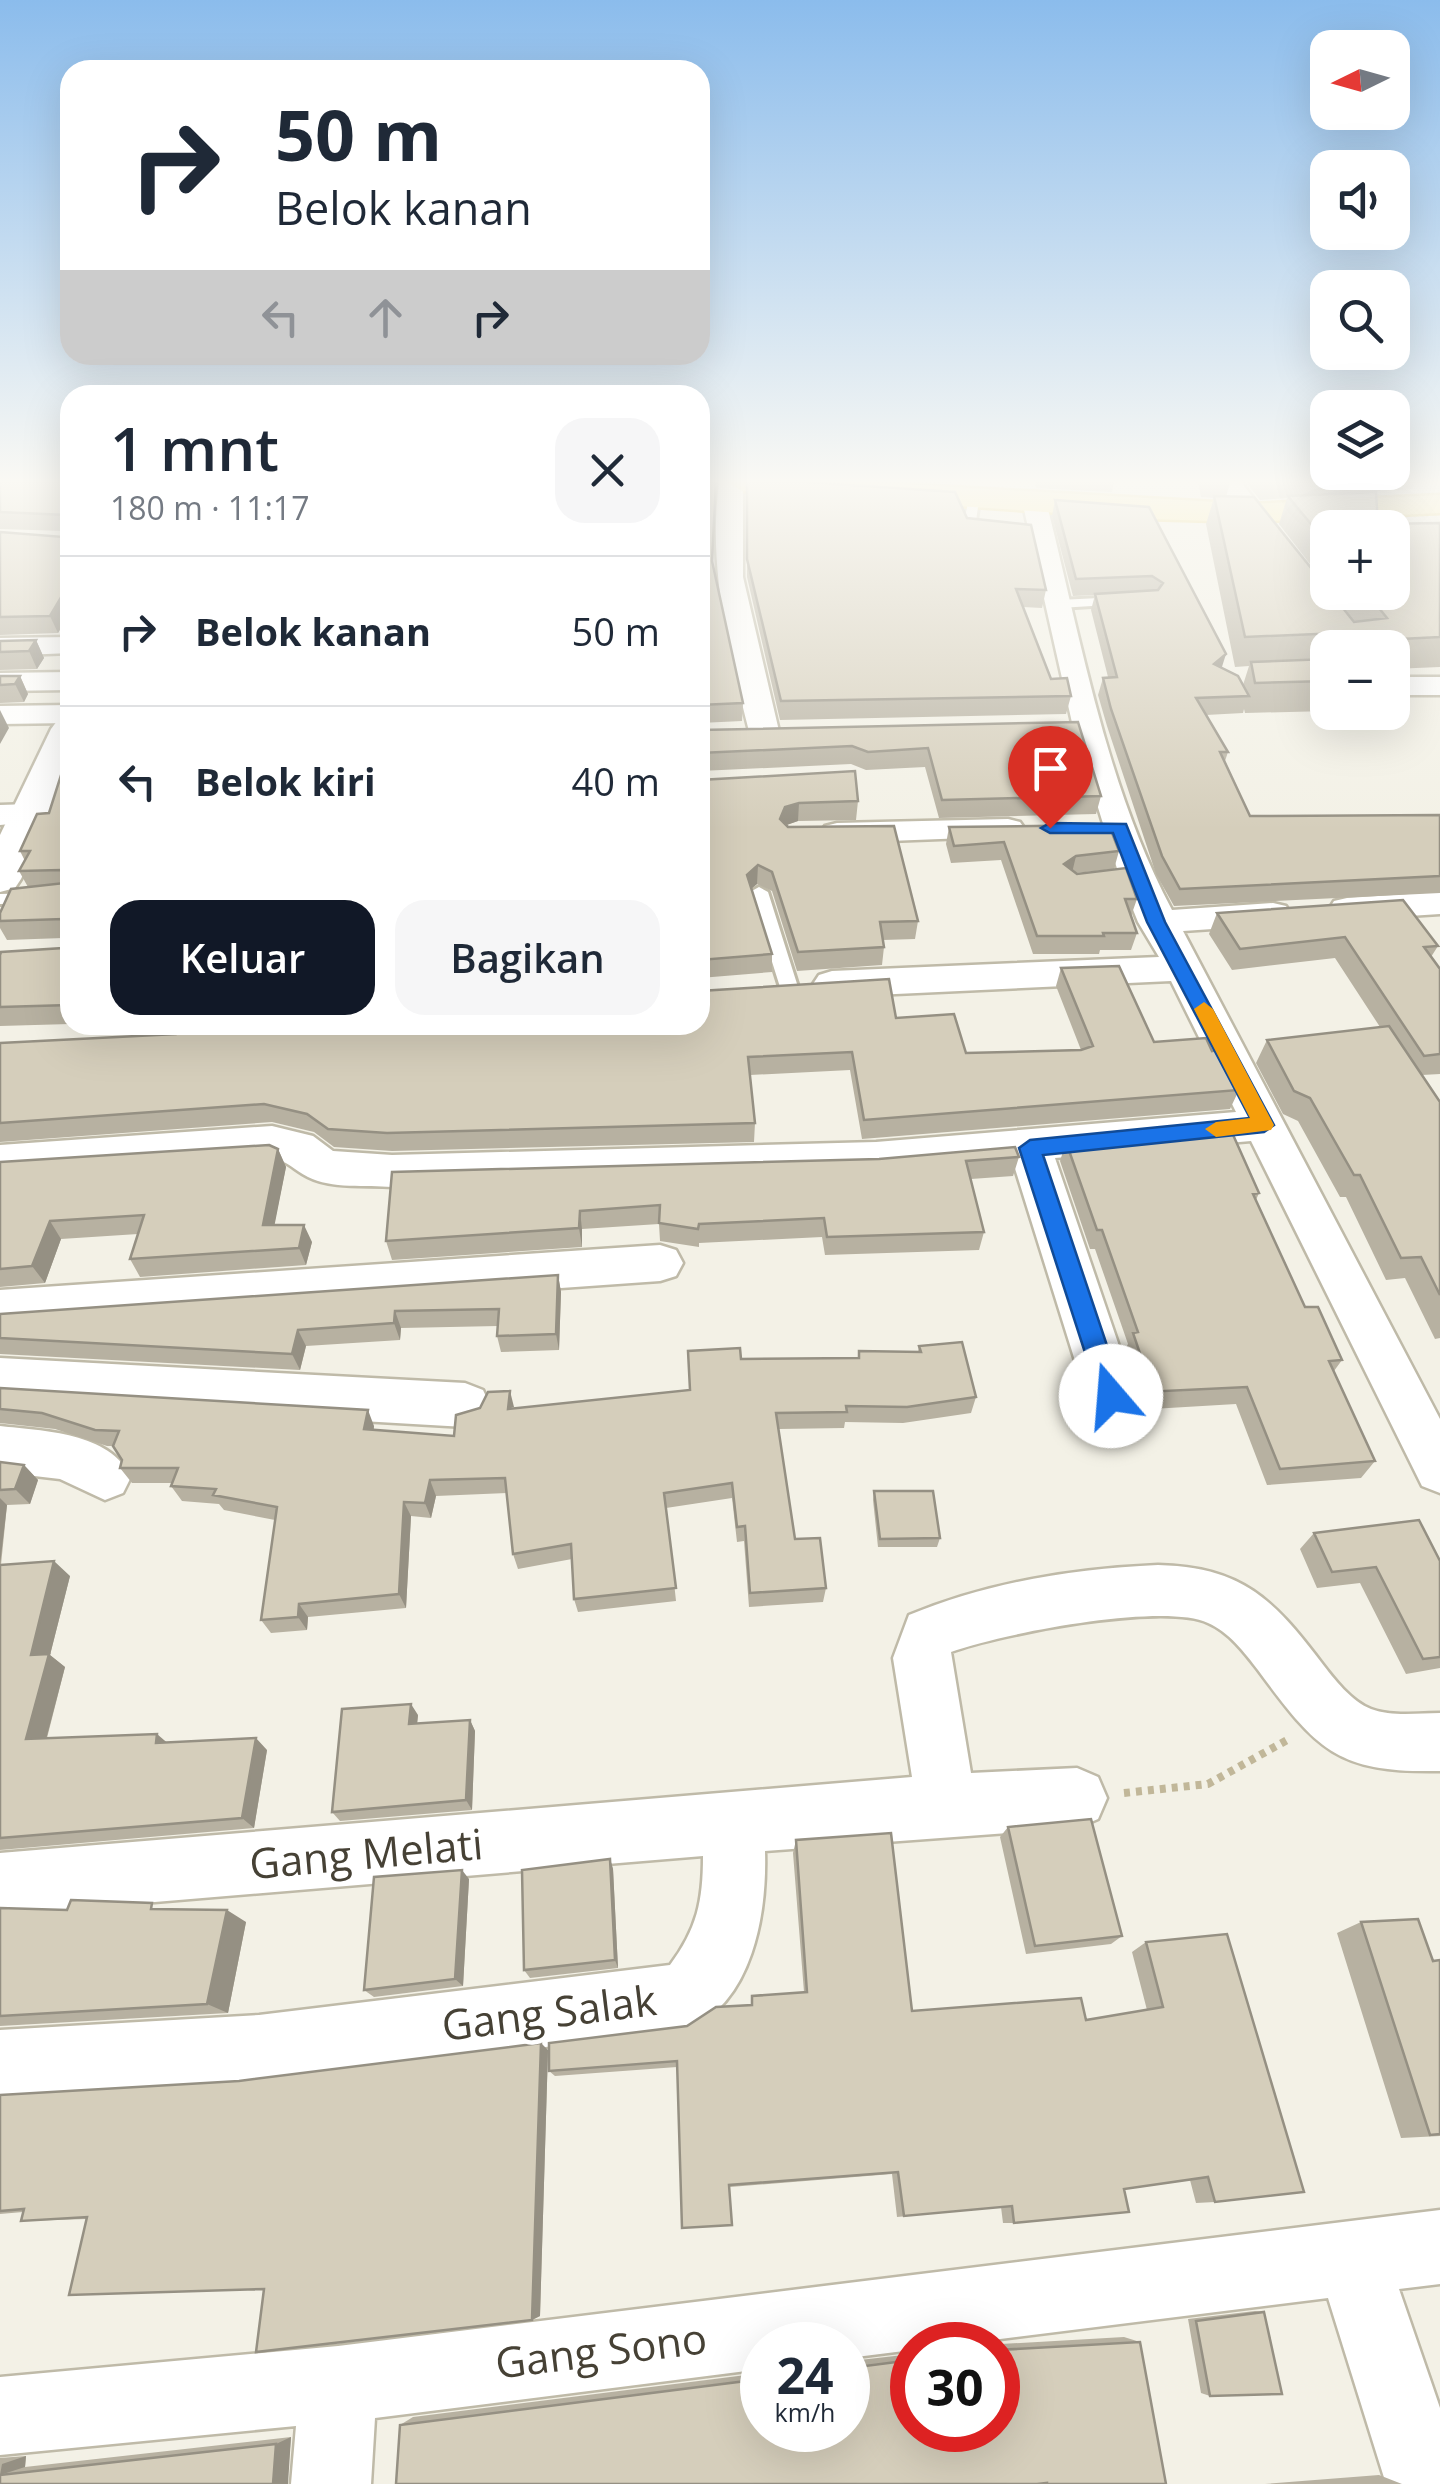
<!DOCTYPE html>
<html lang="id">
<head>
<meta charset="utf-8">
<style>
  body { margin:0; font-family:"Open Sans",sans-serif; background:#f6f6f7; color:#1f2937; height:100vh; display:flex; flex-direction:column; font-size:38px; white-space:nowrap }
  * { box-sizing:border-box; margin:0 }
  p { font-size:32px; color:#747a83 }
  .icon { flex:none; width:55px; height:55px; fill:none; stroke:currentColor; stroke-width:2; stroke-linecap:round; stroke-linejoin:round }
  .map { position:relative; flex:1; overflow:hidden }
  .details { position:absolute; left:60px; top:385px; width:650px; height:650px; display:flex; flex-direction:column; background:#fff; border-radius:30px; box-shadow:0 10px 40px #0002 }
  .details>* { flex:none }
  .hud { position:absolute; left:60px; top:60px; width:650px; height:305px; border-radius:30px; box-shadow:0 10px 40px #0002; background:#fff; color:#1f2937; overflow:hidden }
  .needle { width:65px; rotate:265deg }
  .controls { position:absolute; left:1310px; top:30px; display:grid; gap:20px }
  .controls a { display:grid; place-items:center; width:100px; height:100px; border-radius:20px; background:#fff; box-shadow:0 10px 40px #0002; font-size:50px }
  .speed { position:absolute; left:740px; top:2322px; display:flex; gap:20px; font-size:50px; font-weight:700; text-align:center }
  .speed>* { display:grid; place-content:center; width:130px; height:130px; border-radius:50%; background:#fff; box-shadow:0 10px 40px #0002; line-height:1 }
  .speed small { font-size:25px; font-weight:400 }
  .speed .limit { border:15px solid #d22; background:#fff; color:#111 }
  .pin { position:absolute; display:grid; place-items:center; width:85px; height:85px; color:#fff; margin:-102px -42px; border-radius:50% 50% 50% 0; rotate:-45deg; box-shadow:0 0 10px #0007 }
  .pin .icon { rotate:45deg }
  .me { position:absolute; width:110px; margin:-55px; rotate:342deg; stroke-linejoin:round; filter:drop-shadow(0 0 8px #0008) }
  .turn { display:flex; align-items:center; gap:35px; height:210px; padding:0 50px; font-size:45px }
  .turn .icon { width:130px; height:130px; stroke-width:2.5 }
  .turn b { display:block; font-size:70px; line-height:85px }
  .lanes { display:flex; align-items:center; height:95px; padding:0 50px; background:#0003; justify-content:center; gap:50px; direction:ltr }
  .lanes .off { opacity:.35 }
  .round { display:grid; place-items:center; flex:none; width:105px; height:105px; border-radius:30px; background:#f6f6f7 }
  .headline { display:flex; align-items:center; justify-content:space-between; height:170px; padding:0 50px }
  h1 { font-size:60px; font-weight:600; line-height:75px }
  .action { display:flex; gap:20px; margin-top:auto; padding:20px 50px }
  .action a { flex:1; height:115px; border-radius:30px; background:#111827; color:#fff; font-size:40px; font-weight:600; line-height:115px; text-align:center }
  .action a+a { background:#f6f6f7; color:#1f2937 }
  ul { padding:0; list-style:none }
  li { display:flex; align-items:center; gap:30px; height:150px; padding:0 50px; border-top:2px solid #e0e1e3 }
  li div { flex:1 }
  li b { display:block; font-size:38px }
  li em { font-style:normal }
  .map>svg:first-child { display:block }
  .lines { fill:none; stroke-linecap:round; stroke-linejoin:round }
  .service-casing { stroke:#bfbaa8; stroke-width:6 }
  .minor-casing { stroke:#bfbaa8; stroke-width:5 }
  .tertiary-casing { stroke:#bfbaa8; stroke-width:5 }
  .primary-casing { stroke:#e7cd60; stroke-width:5 }
  .path { stroke:#c1b799; stroke-width:8; stroke-dasharray:6 6; stroke-linecap:butt }
  .service { fill:#fff; fill-rule:evenodd }
  .minor { fill:#fff; fill-rule:evenodd }
  .tertiary { fill:#fff; fill-rule:evenodd }
  .primary { fill:#ffec93; fill-rule:evenodd }
  .wall { fill:#b7b1a1 }
  .shaded-wall { fill:#959083 }
  .building { fill:#d5cebb; stroke:#959083; stroke-width:2.5 }
  .route { fill:#1a73e8; stroke:#114b97; stroke-width:2.5 }
  .slow { fill:#f59e0b }
  .labels { text-anchor:middle; stroke-width:9; stroke-linejoin:round; paint-order:stroke }
  .near-street-label { font-size:42px; fill:#464135; stroke:#fff }
</style>
</head>
<body>
<div class="map">
<svg width="1440" height="2484" viewBox="0 0 1440 2484">
  <rect width="100%" height="100%" fill="#f3f1e6"/>
  <g class="lines">
    <g class="service-casing">
      <path id="service" d="M969 497 979 500 975 528 969 532 963 528Z
        M1120 597 1125 598V604L1059 608 1052 604 1059 600Z
        M759 887 768 892 798 987 796 991H782L780 987 750 892Z
        M70 892V902L0 904V894Z"/>
    </g>
    <g class="minor-casing">
      <path id="minor" d="M719 482H743V577L779 731 764 740 749 731C728 648 708 568 719 482Z
        M1217 482H1241L1289 544 1285 549H1267Z
        M1035 498 1047 505C1081 640 1106 786 1172 910L1273 903 1286 906 1291 914 1286 922 1273 925 1183 931 1440 1419V1493L1422 1486 1251 1141 1055 1158 1136 1396 1128 1411 1111 1417 1094 1411 1086 1396 1013 1162 876 1174 392 1187C367 1185 331 1189 308 1177 294 1170 288 1161 272 1158L0 1177V1145L272 1126 313 1136 333 1151 392 1155 876 1142 1236 1112 1171 981 832 997 819 993 813 984 819 975 832 971 1159 957 1138 922 1119 875 1073 727 1023 505Z
        M70 637V653L0 656V638Z
        M70 672V690L0 691V673Z
        M1392 677H1440V695H1392Z
        M70 705V723L0 724V706Z
        M30 804 42 807 47 814 42 821 0 825V805Z
        M1008 819 1020 822 1025 829 1020 836 837 843 825 840 820 833 825 826 837 823Z
        M1440 892V914L1347 920 1334 917 1329 909 1334 901 1347 898Z
        M660 1245 676 1250 683 1263 676 1276 660 1281 0 1328V1290Z
        M0 1358 465 1383 483 1390 490 1405 483 1420 465 1427 0 1400Z
        M0 1426C43 1431 110 1432 131 1477L123 1493 105 1500 60 1479 0 1472Z
        M1158 1565C1242 1567 1273 1599 1321 1662 1334 1679 1351 1701 1371 1709 1392 1717 1419 1713 1440 1713V1771C1337 1773 1317 1750 1258 1670 1245 1653 1229 1632 1208 1623 1163 1602 1000 1634 951 1652L971 1773 1077 1768 1098 1777 1107 1798 1098 1819 1077 1828 765 1851C767 1913 753 2002 688 2029L259 2083 0 2098V2030L259 2015 670 1965C697 1929 703 1901 703 1856L0 1915V1853L912 1777 893 1658 909 1615C989 1582 1072 1569 1158 1565Z
        M1440 2210V2284L1399 2289 1440 2408V2484H1386L1328 2298 953 2345H912V2350L848 2358V2345H762V2369L375 2418 371 2484H291L296 2426 0 2455V2377L338 2346Z"/>
    </g>
    <g class="tertiary-casing">
      <path id="tertiary" d="M70 718V771L21 879 15 888 0 892V835L51 729 57 721Z"/>
    </g>
    <g class="primary-casing">
      <path id="primary" d="M727 482H868L1250 504 1440 495V513L1250 522 1147 519 742 491Z"/>
    </g>
    <path class="path" d="M1124 1793 1208 1784 1289 1739"/>
    <use href="#service" class="service"/>
    <use href="#minor" class="minor"/>
    <use href="#tertiary" class="tertiary"/>
    <use href="#primary" class="primary"/>
  </g>
  <path class="wall" d="M0 482H70V612L58 633 0 635V532L63 537 64 531 0 529Z
    M700 482H716L713 564 743 703 742 721 700 723Z
    M747 482 967 518 1046 590 1042 608 1023 607 1051 679 1071 696 1066 714 780 720 747 577Z
    M877 482H952V483Z
    M1035 482H1114L1112 492 1036 488Z
    M1198 482H1230L1226 497 1354 622 1332 592H1392L1328 528V587L1279 524 1287 498 1260 500 1246 482H1415L1412 489 1366 491 1378 524 1440 523V667L1392 669V648H1328V711L1245 713 1244 709 1243 713 1206 715 1228 752 1225 761 1250 816 1440 815V893L1174 906 1156 874 1107 726 1098 695 1103 678 1108 677 1091 610 1095 595 1073 596 1052 516 1055 500 1149 507 1222 668 1243 685 1249 666 1235 667 1206 524 1214 498 1201 497Z
    M36 640 44 658 37 669 0 670V641Z
    M0 676H20L28 694 24 702 0 703Z
    M1392 696H1404L1391 726 1346 728 1335 712H1392Z
    M1078 722 1101 796 1096 814 939 818 925 767 866 770 851 764 700 771V730Z
    M70 772V1024L0 1026V955L63 948V938L7 940 0 928V913L28 887 19 871 25 861 20 851 49 813Z
    M700 780 858 801 856 820 798 821 786 825 918 921 915 939 883 940 884 947 882 965 797 971 772 891 757 884 751 889 772 954V972L700 978Z
    M949 827 1119 851 1114 869 1076 873 1137 899 1131 916 1137 933 1131 950H1100L1099 954H1033L1001 860 951 863 946 844Z
    M1217 913 1438 946 1431 957 1440 969V1074L1422 1075 1440 1102V1338L1435 1339 1405 1278 1386 1280 1346 1197H1340L1298 1121 1283 1114 1256 1063 1267 1040 1380 1027 1335 958 1232 970 1209 934Z
    M1061 968 1154 1042 1212 1051 1239 1090 1230 1109 862 1139 850 1070 750 1075 755 1123 754 1142 392 1151 334 1147 314 1132 272 1122 0 1142V1043L176 1034 181 1025H256V1026L896 1018 966 1053 1081 1050 1056 986Z
    M1066 1142 1259 1193 1256 1200 1305 1307 1342 1360 1334 1371 1375 1461 1361 1478 1267 1485 1236 1404 1135 1410 1140 1395 1124 1351 1128 1344 1095 1249H1090L1060 1161Z
    M278 1149 286 1167 274 1225 312 1242 306 1265 140 1277 130 1259 138 1234 61 1239 45 1283 0 1287V1162Z
    M1019 1157 1013 1176 971 1179 984 1232 979 1250 825 1255 822 1237 699 1243V1247L660 1241 659 1224 582 1229V1247L392 1260 386 1241 392 1172Z
    M558 1275 561 1292 559 1350 501 1352 497 1336 498 1326 401 1328 400 1340 306 1346 300 1370 0 1354V1314Z
    M919 1346 976 1397 971 1413 903 1423 845 1422 844 1428 779 1429 795 1539 826 1588 823 1602 749 1607 744 1541 737 1542 732 1498 666 1508 676 1601 578 1612 574 1599 572 1559 518 1569 513 1554 507 1493 436 1496 431 1518 411 1516 406 1608 308 1617 307 1630 271 1633 261 1620 275 1520 224 1510 219 1504 182 1501 171 1486 172 1483H132L120 1468 122 1460 113 1446H107L55 1429 0 1423V1388L374 1426V1430L454 1436 514 1408 690 1390 741 1359 858 1358 859 1351 918 1352Z
    M0 1462 24 1465 38 1480 30 1504 7 1505 1 1565 70 1576 50 1655 65 1667 47 1738 167 1742 267 1750 254 1828 0 1850Z
    M874 1491 940 1538 937 1547H878L873 1500Z
    M1314 1533 1440 1561V1668L1406 1674 1360 1583 1317 1588 1300 1549Z
    M418 1715 417 1723 470 1720 475 1731 472 1810 340 1821 332 1812Z
    M1008 1827 1122 1936 1111 1944 1026 1954 1000 1837Z
    M796 1840 912 2011 1086 2020 1147 2010 1132 1952 1146 1942 1215 2202 1196 2203 1190 2180 1124 2189 1014 2223H1003L1001 2207 897 2217 892 2174 730 2187 677 2067 555 2076 549 2071 751 2005 752 1996 804 1992 793 1853Z
    M610 1859 613 1869 618 1968 530 1978 524 1970Z
    M469 1879 463 1986 374 1997 364 1990Z
    M0 1908 67 1910 164 1909 246 1922 228 2013 0 2026Z
    M1361 1922 1433 1961 1440 1960V2136L1401 2138 1337 1933Z
    M548 2050 540 2316 532 2320 264 2289 87 2219 21 2221 23 2212 0 2214V2095L239 2081Z
    M1255 2311 1264 2312 1210 2396 1201 2393 1188 2319Z
    M1124 2337 1140 2342 1166 2484H396L400 2425 413 2417 762 2373V2430H848V2368L861 2367 860 2360 912 2354V2430H998V2345H983Z
    M291 2437 287 2484H0V2458L26 2456 25 2467Z
    M1379 2475 1402 2484H1265Z"/>
  <path class="shaded-wall" d="M66 589 70 599V612L58 633 50 616Z
    M36 640 44 658 37 669 29 651Z
    M1226 654 1221 670 1214 664Z
    M20 676 28 694 24 702 15 684Z
    M0 710 9 728 0 744Z
    M799 803 798 821 784 826 780 819 785 807Z
    M1076 856 1072 873 1064 864Z
    M758 865 757 884 746 893 747 875Z
    M278 1149 286 1167 271 1243 263 1225Z
    M580 1211 582 1229V1247L579 1228Z
    M50 1221 61 1239 45 1283 32 1266Z
    M304 1225 312 1242 306 1265 299 1248Z
    M558 1275 561 1292 559 1350 556 1334Z
    M395 1311 401 1328 400 1340 394 1323Z
    M298 1330 306 1346 300 1370 292 1354Z
    M510 1391 514 1407 508 1409Z
    M368 1410 374 1426 371 1445 364 1429Z
    M24 1465 38 1480 30 1504 15 1489Z
    M430 1480 436 1496 431 1518 425 1503Z
    M0 1498 7 1505 0 1565Z
    M404 1502 411 1516 406 1608 399 1594Z
    M54 1561 70 1576 50 1655 65 1667 43 1751 26 1739 31 1655Z
    M299 1604 308 1617 307 1630 298 1617Z
    M411 1704 418 1715 416 1735 409 1724Z
    M470 1720 475 1731 472 1810 466 1800Z
    M157 1734 171 1746 156 1743Z
    M256 1738 267 1750 254 1828 242 1818Z
    M610 1859 613 1869 618 1968 615 1960Z
    M462 1870 469 1879 463 1986 455 1979Z
    M227 1910 246 1922 228 2013 207 2004Z
    M541 2043 548 2050 540 2316 532 2320Z
    M291 2437 288 2484H273L276 2444Z
    M26 2456 25 2467 0 2475 2 2464Z"/>
  <path class="building" d="M0 482H70V589H66L50 616 0 617V532L63 537 66 515 0 512Z
    M700 482H716L712 561 743 703 700 705Z
    M747 482H804L955 492 967 518 1031 525 1046 590 1016 589 1051 679 1067 678 1071 696 781 701 747 559Z
    M1376 492 1378 524 1440 523V637L1362 641 1367 648H1342L1344 637 1340 633 1245 637 1214 496 1254 497 1328 589V592H1330L1354 622 1387 618 1366 592H1392V528H1328V545L1288 496Z
    M1055 500 1149 507 1226 654 1214 664 1238 676 1249 696 1196 698 1228 752H1220L1250 816 1440 815V876L1180 889 1162 856 1111 709 1103 678 1117 677 1095 594 1158 590 1163 583 1152 576 1076 579Z
    M36 640 29 651 0 652V641Z
    M1328 659V681L1255 683 1251 662Z
    M0 676H20L15 684 0 685Z
    M1392 681 1404 696H1392Z
    M1078 722 1101 796 942 800 928 748 868 752 852 746 700 753V730Z
    M855 771 858 801 799 803 785 807 780 819 788 827 894 826 918 921 880 922 884 947 798 952 772 872 758 865 747 875 772 954 700 960V780Z
    M62 772H70V1005L0 1007V955L1 952 63 948V919L0 921V913L11 889 65 883 61 870 19 871 30 851H20L37 814 49 813Z
    M1109 825 1119 851 1076 856 1064 864 1077 874 1126 868 1137 899H1125L1137 933H1103L1104 936H1037L1004 842 954 846 949 827Z
    M1403 900 1438 946 1424 947 1440 969V1054L1424 1056 1345 937 1240 949 1217 913Z
    M1119 966 1154 1042 1206 1038 1212 1051 1218 1050 1239 1090 864 1120 852 1052 748 1057 755 1123 387 1133 328 1129 307 1114 264 1104 0 1123V1043L176 1034 181 1025H244L243 1027 274 1025H700V991L889 979 896 1018 954 1014 966 1053 1081 1050 1093 1046 1061 968Z
    M1389 1026 1440 1102V1295L1421 1257 1401 1258 1360 1175H1354L1310 1098 1294 1091 1267 1040Z
    M1230 1128 1259 1193 1253 1194 1305 1307H1318L1342 1360 1329 1361 1375 1461 1280 1469 1247 1387 1144 1392 1148 1377 1133 1333 1138 1332 1102 1230H1097L1066 1142Z
    M269 1145 278 1149 263 1225H304L299 1248 130 1259 144 1215 50 1221 32 1266 0 1269V1162Z
    M1015 1147 1019 1157 966 1161 984 1232 827 1237 824 1218 699 1224 698 1229 659 1223 660 1205 580 1211 579 1228 386 1241 392 1172 879 1159Z
    M558 1275 556 1334 497 1336 499 1309 395 1311 394 1323 298 1330 292 1354 0 1338V1314Z
    M962 1342 976 1397 907 1407 846 1406 847 1412 776 1413 795 1539 820 1538 826 1588 750 1593 745 1526 737 1527 732 1483 664 1493 676 1588 574 1599 571 1544 513 1554 505 1478 430 1480 425 1503 404 1502 399 1594 299 1604 298 1617 261 1620 277 1507 213 1495 216 1489 171 1486 178 1468H120L122 1460 113 1446 119 1431 95 1430 42 1413 0 1409V1388L368 1410 364 1429 454 1436 456 1415 480 1408 488 1392 510 1391 508 1409 690 1390 688 1351 740 1348 741 1359 859 1358V1351L921 1352 919 1346Z
    M0 1462 24 1465 15 1489 0 1490Z
    M874 1491H933L940 1538 880 1539Z
    M1419 1520 1440 1561V1657L1423 1659 1376 1567 1332 1572 1314 1533Z
    M54 1561 31 1655 49 1654 26 1739 157 1734 156 1743 256 1738 242 1818 0 1838V1565Z
    M411 1704 409 1724 470 1720 466 1800 332 1812 342 1709Z
    M1091 1819 1122 1936 1035 1946 1008 1827Z
    M891 1833 912 2011 1081 1998 1086 2020 1163 2007 1146 1942 1227 1934 1304 2192 1215 2202 1208 2177 1124 2189 1129 2212 1014 2223 1012 2206 904 2216 898 2172 729 2185 732 2225 682 2228 677 2061 549 2071V2043L687 2026 716 2007 752 2005V1996L807 1992 796 1840Z
    M610 1859 615 1960 524 1970 522 1870Z
    M462 1870 455 1979 364 1990 374 1877Z
    M71 1900 152 1903 151 1909 227 1910 207 2004 0 2016V1908L67 1910Z
    M1418 1919 1433 1961 1440 1960V2134L1430 2135 1361 1922Z
    M541 2043 532 2320 256 2352 264 2289 69 2295 87 2217 21 2221 24 2209 0 2211V2095L239 2081Z
    M1264 2312 1282 2394 1210 2396 1196 2321Z
    M1140 2342 1166 2484H1047V2483L1037 2484H396L400 2425 762 2379V2430H848V2374L866 2373 865 2366 912 2360V2430H998V2350Z
    M276 2444 273 2484H0V2475Z"/>
  <linearGradient id="sky" x2="0" y2="1"><stop stop-color="#8bbcec"/><stop offset="0.58" stop-color="#faf9f4"/><stop offset="1" stop-color="#faf9f4" stop-opacity="0"/></linearGradient>
  <rect width="1440" height="830" fill="url(#sky)"/>
  <path class="route" d="M1126 824 1165 922 1274 1125 1264 1132 1043 1155 1124 1396 1111 1407 1099 1396 1019 1148 1030 1140 1250 1118 1147 922 1113 833H1050L1041 828 1050 823Z"/>
  <path class="slow" d="M1204 1002 1213 1009 1274 1125 1271 1130 1216 1137 1205 1129 1216 1122 1250 1118 1194 1009Z"/>
  <g class="labels">
    <g class="near-street-label">
      <text transform="translate(366 1854) rotate(-5)" y="15">Gang Melati</text>
      <text transform="translate(549 2013) rotate(-7)" y="15">Gang Salak</text>
      <text transform="translate(601 2351) rotate(-7)" y="15">Gang Sono</text>
    </g>
  </g>
</svg>
<div class="controls">
<a><svg class="needle" viewBox="-14 -14 28 28"><path d="M0-13l5 13h-10z" fill="#e53935"/><path d="M0 13l5-13h-10z" fill="#747a83"/></svg></a>
<a><svg class="icon" aria-label="sound" viewBox="0 0 24 24"><path d="M4 9h4l5-4v14l-5-4H4zM17 9q2 3 0 6"/></svg></a>
<a><svg class="icon" aria-label="search" viewBox="0 0 24 24"><circle cx="10" cy="10" r="6"/><path d="M15 15l6 6"/></svg></a>
<a><svg class="icon" aria-label="layers" viewBox="0 0 24 24"><path d="M12 4l9 5-9 5-9-5zM3 14l9 5 9-5"/></svg></a>
<a>+</a>
<a>−</a>
</div>
<div class="speed"><div>24<small>km/h</small></div><div class="limit">30</div></div>
<div class="pin" style="left:1050px;top:828px;background:#d93025"><svg class="icon" aria-label="arrive" viewBox="0 0 24 24"><path d="M6 21V4h12l-3 4 3 4H6"/></svg></div>
<svg class="me" style="left:1111px;top:1396px" viewBox="-20 -20 40 40"><circle r="19" fill="#fff"/><path d="M0-13L10 11 0 6-10 11z" fill="#1a73e8"/></svg>
<div class="hud">
<div class="turn"><svg class="icon" aria-label="right" viewBox="0 0 24 24"><path d="M7 20v-9h11M14 6l5 5-5 5"/></svg><div><b>50 m</b>Belok kanan</div></div>
<div class="lanes"><svg class="icon off" aria-label="left" viewBox="0 0 24 24"><path d="M17 20v-9H6M10 6l-5 5 5 5"/></svg><svg class="icon off" aria-label="ahead" viewBox="0 0 24 24"><path d="M12 20V5M6 11l6-6 6 6"/></svg><svg class="icon" aria-label="right" viewBox="0 0 24 24"><path d="M7 20v-9h11M14 6l5 5-5 5"/></svg></div>
</div>
<section class="details">
<div class="headline"><div><h1>1 mnt</h1><p>180 m · 11:17</p></div><a class="round"><svg class="icon" aria-label="close" viewBox="0 0 24 24"><path d="M6 6l12 12M18 6L6 18"/></svg></a></div>
<ul>
<li><svg class="icon" aria-label="right" viewBox="0 0 24 24"><path d="M7 20v-9h11M14 6l5 5-5 5"/></svg><div><b>Belok kanan</b></div><em>50 m</em></li>
<li><svg class="icon" aria-label="left" viewBox="0 0 24 24"><path d="M17 20v-9H6M10 6l-5 5 5 5"/></svg><div><b>Belok kiri</b></div><em>40 m</em></li>
</ul>
<div class="action"><a>Keluar</a><a>Bagikan</a></div>
</section>
</div>
</body>
</html>
